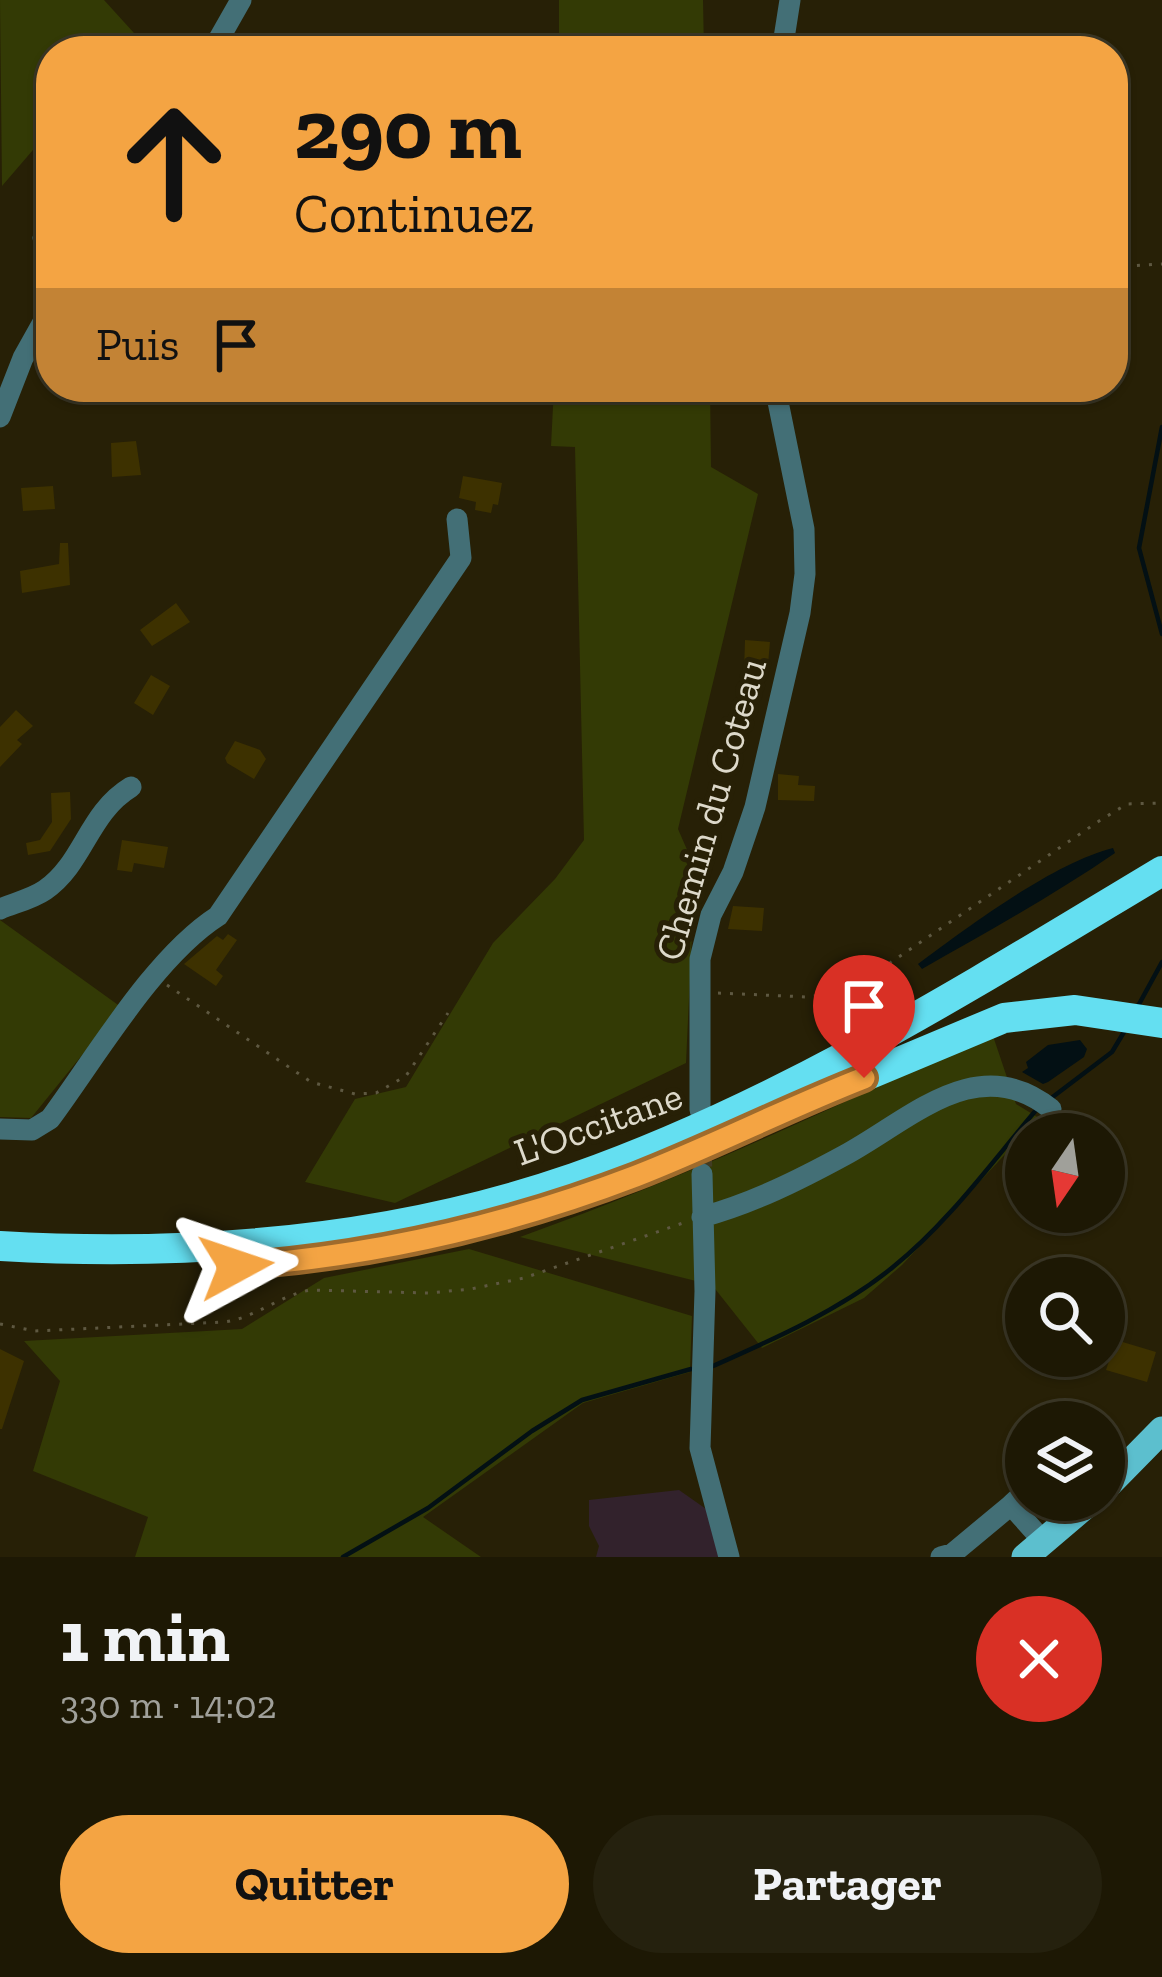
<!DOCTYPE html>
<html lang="fr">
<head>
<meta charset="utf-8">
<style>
  body { margin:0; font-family:"Zilla Slab",serif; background:#25210e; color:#f1f3f6; height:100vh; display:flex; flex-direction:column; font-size:45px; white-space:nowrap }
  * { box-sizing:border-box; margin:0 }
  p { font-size:39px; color:#a0a09a }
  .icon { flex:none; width:66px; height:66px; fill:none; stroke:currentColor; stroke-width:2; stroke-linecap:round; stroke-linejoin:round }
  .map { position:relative; height:1557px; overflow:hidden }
  .side { display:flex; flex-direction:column; background:#1d1804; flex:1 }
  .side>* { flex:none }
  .hud { position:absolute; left:36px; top:36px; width:1092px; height:366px; border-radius:48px; box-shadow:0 3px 9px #0004,0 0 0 3px #3b3726; background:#f4a443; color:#111; overflow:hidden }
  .needle { width:78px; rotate:193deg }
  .fabs { position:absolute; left:1005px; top:1113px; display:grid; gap:24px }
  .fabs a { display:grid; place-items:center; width:120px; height:120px; border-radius:50%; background:#1d1804; box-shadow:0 3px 9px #0004,0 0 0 3px #3b3726; font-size:60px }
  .pin { position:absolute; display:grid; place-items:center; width:102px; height:102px; color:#fff; margin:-123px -51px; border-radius:50% 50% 50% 0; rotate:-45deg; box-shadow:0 0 12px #0007 }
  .pin .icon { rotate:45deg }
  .me { position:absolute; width:132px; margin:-66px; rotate:85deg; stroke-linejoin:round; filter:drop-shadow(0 0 9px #0008) }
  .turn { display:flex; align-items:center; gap:42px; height:252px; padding:0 60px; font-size:54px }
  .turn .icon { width:156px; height:156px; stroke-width:2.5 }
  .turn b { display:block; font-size:84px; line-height:102px }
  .then { display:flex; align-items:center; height:114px; padding:0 60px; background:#0003; gap:24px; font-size:45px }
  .round { display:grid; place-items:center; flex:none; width:126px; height:126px; border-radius:63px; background:#25210e }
  .headline { display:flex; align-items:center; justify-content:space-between; height:204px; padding:0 60px }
  h1 { font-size:72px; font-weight:700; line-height:90px }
  .primary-button { display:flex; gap:24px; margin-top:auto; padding:24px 60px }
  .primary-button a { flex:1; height:138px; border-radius:72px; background:#f4a443; color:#111; font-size:48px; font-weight:700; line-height:138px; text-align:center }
  .primary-button a+a { background:#25210e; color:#f1f3f6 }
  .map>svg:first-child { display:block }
  .commercial { fill:#32222c }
  .green { fill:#333a05 }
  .water { fill:#031014 }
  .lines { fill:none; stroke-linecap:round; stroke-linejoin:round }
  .stream { stroke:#031014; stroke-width:4.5 }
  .building { fill:#3d3100 }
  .minor-tunnel { stroke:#423c23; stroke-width:21; stroke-dasharray:21 10; stroke-linecap:butt }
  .path { stroke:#5e5841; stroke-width:3; stroke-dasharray:3 9; stroke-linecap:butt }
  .minor { stroke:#436f76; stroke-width:21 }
  .major { stroke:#5cbfce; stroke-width:27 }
  .highway { stroke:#64dff1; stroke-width:30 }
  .route-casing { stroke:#9f6b2c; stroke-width:30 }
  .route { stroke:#f4a443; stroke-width:21 }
  .labels { text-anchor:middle; stroke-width:10; stroke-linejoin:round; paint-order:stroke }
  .street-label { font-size:39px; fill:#ddd9ca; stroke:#272006 }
</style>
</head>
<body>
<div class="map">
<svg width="1162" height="1557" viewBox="0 0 1162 1557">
  <rect width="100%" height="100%" fill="#272006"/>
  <path class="commercial" d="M679 1490 726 1523 735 1557H596L599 1546 589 1526V1500Z"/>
  <path class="green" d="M0 0H104L134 33 119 51H51V129L2 186Z
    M559 0H703L704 51H559Z
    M554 387H710L711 467 758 494 678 829 695 868 686 1063 395 1203 305 1182 355 1099 406 1087 493 943 555 879 584 840 575 447 551 446Z
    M0 920 121 1007 31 1118 0 1117Z
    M992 1033 1016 1104 1039 1118 902 1265 864 1298 762 1348 712 1285 520 1237C683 1179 836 1107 992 1033Z
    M469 1249 692 1316 690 1372 583 1403 423 1517 481 1557H135L148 1517 33 1471 60 1381 24 1341 242 1329 324 1278Z"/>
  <path class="water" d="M1113 848 1115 853C1054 895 987 932 922 969L918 964C968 927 1053 863 1113 848Z
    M1080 1040 1087 1049 1084 1057 1048 1082 1043 1084 1022 1072 1028 1068 1026 1062 1048 1045Z"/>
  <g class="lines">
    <path class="stream" d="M1162 427 1139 548 1162 634
      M1138 1006 1162 962
      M1050 1099 1112 1052 1124 1032
      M713 1366C774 1339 842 1309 893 1267 948 1223 991 1163 1037 1109
      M343 1557 428 1508 532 1431 582 1400 691 1369"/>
  </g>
  <path class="building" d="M136 441 141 475 112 477 111 443Z
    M463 476 502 483 498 505 493 504 491 513 475 510 476 502 459 498Z
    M53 486 55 509 23 511 21 488Z
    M60 543H68L70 585 22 593 20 571 59 564Z
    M176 603 190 622 152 646 140 630Z
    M745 640 770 642 767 675 744 673Z
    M151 675 170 686 153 715 134 703Z
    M16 710 33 726 17 740 22 744 0 767V727Z
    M235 741 260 750 266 759 254 779 227 763 225 758Z
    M778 774 799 776 798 785 815 786 814 801 778 800Z
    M70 792 71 819 50 851 28 855 26 843 40 840 52 822 51 793Z
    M122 840 168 847 164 868 134 863 132 872 117 870Z
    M733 906 764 908 762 931 728 929Z
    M228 934 237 940 216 970 223 976 216 986 184 964 217 936 223 940Z
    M1116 1340 1156 1352 1147 1382 1106 1370Z
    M0 1349 24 1361 2 1429H0Z"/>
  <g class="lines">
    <path class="minor-tunnel" d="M700 1115 702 1174"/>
    <path class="path" d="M1113 267 1162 264
      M167 985 311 1082 355 1094 376 1093 406 1076 448 1013
      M718 993 807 997 850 990 1099 821 1127 804 1162 803
      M0 1324 35 1331 224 1322C256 1318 279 1295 311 1290L428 1293 471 1289 524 1278 683 1223"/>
    <path class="minor" d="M212 51 241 0
      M782 51 790 0
      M43 238 51 231
      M0 417 23 358 51 308
      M0 909C14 903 32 899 45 890 84 863 88 813 131 787
      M700 1110V959L711 915 733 872 755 807 800 613 805 574 804 529 775 387
      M0 1129 32 1130 50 1119C96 1057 154 957 218 916L461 558 457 519
      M702 1174 705 1291 700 1448 729 1557
      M702 1217C753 1203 799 1180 845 1155 911 1119 978 1050 1051 1109
      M1026 1491 1011 1505 1044 1542
      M941 1557 952 1554 1011 1505"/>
    <path class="major" d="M1104 1489 1162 1430
      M1025 1557 1092 1500"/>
    <path class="highway" d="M794 1106 1004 1018 1075 1010 1162 1023
      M0 1246C194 1257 389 1242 574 1178 784 1104 972 985 1162 871"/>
  </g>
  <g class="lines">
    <g class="route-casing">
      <path id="route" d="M236 1266C373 1256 508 1225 636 1176 713 1146 787 1108 864 1078"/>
    </g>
    <use href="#route" class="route"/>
  </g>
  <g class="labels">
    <g class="street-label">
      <text transform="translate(710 809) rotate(-74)" y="14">Chemin du Coteau</text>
      <text transform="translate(598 1123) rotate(-20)" y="14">L'Occitane</text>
    </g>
  </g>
</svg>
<div class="fabs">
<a><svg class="needle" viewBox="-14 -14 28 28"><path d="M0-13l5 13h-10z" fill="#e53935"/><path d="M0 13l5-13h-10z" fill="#a0a09a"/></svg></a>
<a><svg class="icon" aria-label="search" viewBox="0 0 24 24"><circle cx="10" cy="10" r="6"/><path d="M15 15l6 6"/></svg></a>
<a><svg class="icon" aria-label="layers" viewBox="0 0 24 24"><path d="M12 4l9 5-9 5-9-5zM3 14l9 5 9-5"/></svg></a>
</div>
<div class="pin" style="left:864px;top:1078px;background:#d93025"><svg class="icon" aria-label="arrive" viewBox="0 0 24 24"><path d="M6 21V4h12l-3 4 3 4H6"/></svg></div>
<svg class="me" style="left:236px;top:1266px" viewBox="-20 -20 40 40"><path d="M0-17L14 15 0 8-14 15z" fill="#f4a443" stroke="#fff" stroke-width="4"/></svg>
<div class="hud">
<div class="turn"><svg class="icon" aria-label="ahead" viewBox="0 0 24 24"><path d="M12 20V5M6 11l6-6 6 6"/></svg><div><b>290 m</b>Continuez</div></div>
<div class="then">Puis<svg class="icon" aria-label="arrive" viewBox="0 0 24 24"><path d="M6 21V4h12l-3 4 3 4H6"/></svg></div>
</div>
</div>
<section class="side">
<div class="headline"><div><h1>1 min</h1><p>330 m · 14:02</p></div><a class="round" style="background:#d93025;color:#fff"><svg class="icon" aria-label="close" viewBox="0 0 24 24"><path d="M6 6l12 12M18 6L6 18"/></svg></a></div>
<div class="primary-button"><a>Quitter</a><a>Partager</a></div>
</section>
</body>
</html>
